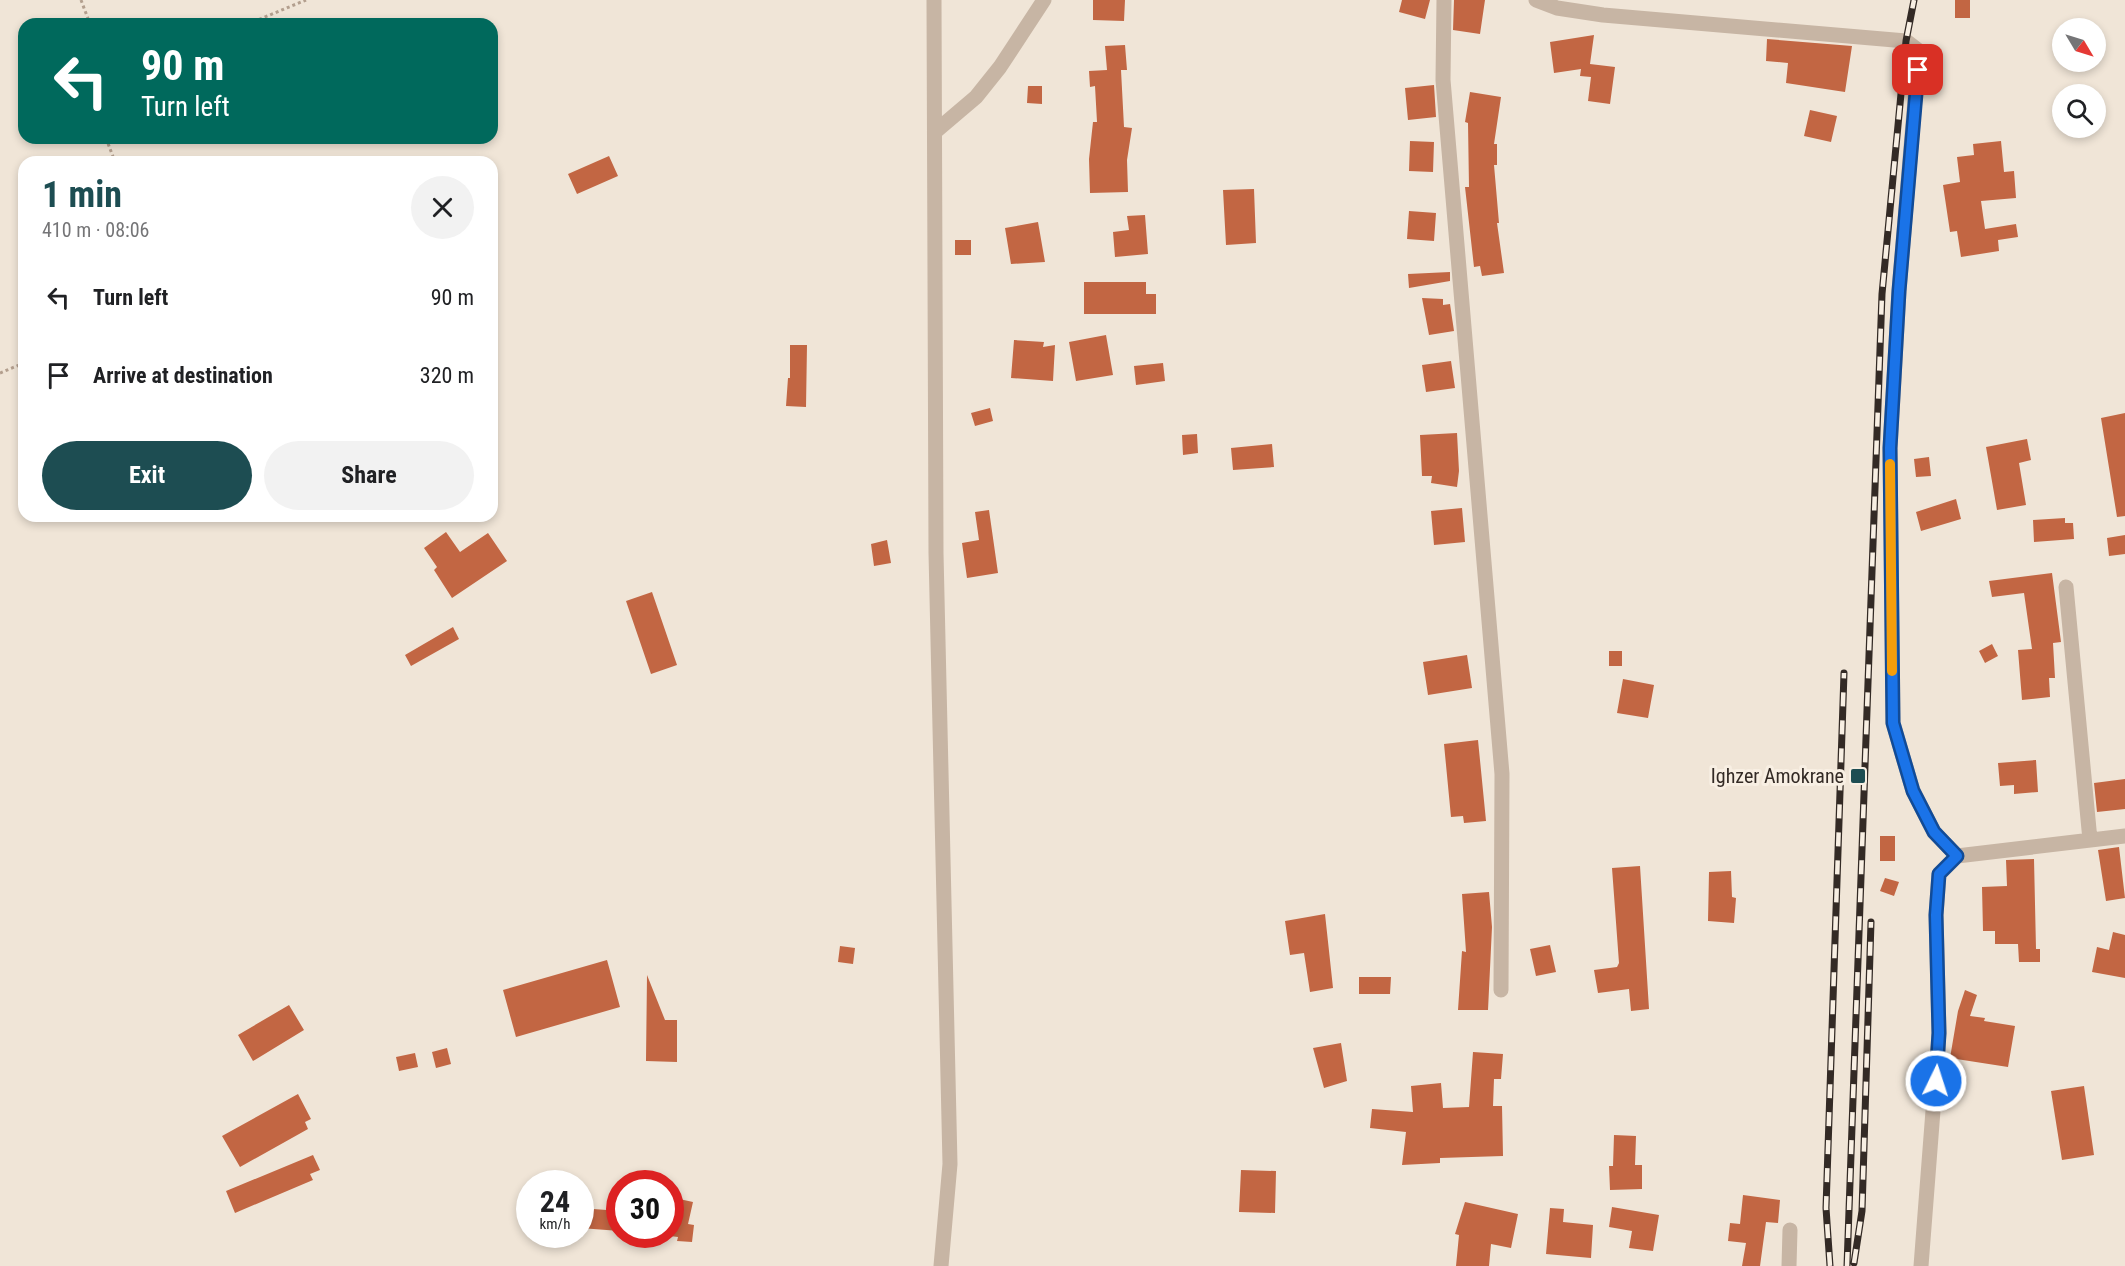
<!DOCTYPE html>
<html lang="en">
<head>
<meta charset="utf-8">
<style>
  body { margin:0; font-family:"Roboto Condensed",sans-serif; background:#f2f2f2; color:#202124; height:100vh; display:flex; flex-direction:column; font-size:22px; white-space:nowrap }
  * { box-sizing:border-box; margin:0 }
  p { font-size:20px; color:#757577 }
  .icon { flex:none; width:33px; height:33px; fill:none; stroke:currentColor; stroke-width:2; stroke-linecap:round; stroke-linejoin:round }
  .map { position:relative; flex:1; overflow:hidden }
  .sheet { position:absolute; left:18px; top:156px; width:480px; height:366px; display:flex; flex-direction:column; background:#fff; border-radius:18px; box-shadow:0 3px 9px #0003 }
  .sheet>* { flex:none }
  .banner { position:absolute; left:18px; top:18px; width:480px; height:126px; border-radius:18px; box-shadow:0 3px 9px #0003; background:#00695c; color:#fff; overflow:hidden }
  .needle { width:39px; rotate:128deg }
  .buttons { position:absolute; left:2052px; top:18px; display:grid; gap:12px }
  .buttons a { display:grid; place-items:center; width:54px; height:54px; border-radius:50%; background:#fff; box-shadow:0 3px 9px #0003; font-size:30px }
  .speed { position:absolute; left:516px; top:1170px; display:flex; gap:12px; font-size:30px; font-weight:700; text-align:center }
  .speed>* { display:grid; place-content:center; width:78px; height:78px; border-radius:50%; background:#fff; box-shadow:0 3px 9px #0003; line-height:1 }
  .speed small { font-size:15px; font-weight:400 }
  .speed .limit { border:9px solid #d22; background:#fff; color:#111 }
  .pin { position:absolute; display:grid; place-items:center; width:51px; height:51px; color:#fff; margin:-26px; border-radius:12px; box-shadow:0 3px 9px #0006 }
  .me { position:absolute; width:66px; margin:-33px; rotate:4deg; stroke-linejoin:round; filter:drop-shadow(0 0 4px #0008) }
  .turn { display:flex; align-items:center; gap:21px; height:126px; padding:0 24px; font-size:27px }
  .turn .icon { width:78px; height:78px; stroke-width:2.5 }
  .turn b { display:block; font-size:42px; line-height:51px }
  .round { display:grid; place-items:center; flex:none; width:63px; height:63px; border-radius:32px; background:#f2f2f2 }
  .head { display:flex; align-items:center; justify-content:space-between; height:102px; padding:0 24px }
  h1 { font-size:36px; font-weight:700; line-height:45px; color:#1d4d52 }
  .cta { display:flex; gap:12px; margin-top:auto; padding:12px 24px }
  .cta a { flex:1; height:69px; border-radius:36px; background:#1d4d52; color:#fff; font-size:24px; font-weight:700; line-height:69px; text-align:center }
  .cta a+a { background:#f2f2f2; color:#202124 }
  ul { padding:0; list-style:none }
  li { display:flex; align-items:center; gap:18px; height:78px; padding:0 24px }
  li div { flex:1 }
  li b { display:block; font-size:22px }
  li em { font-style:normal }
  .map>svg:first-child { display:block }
  .building { fill:#c26643 }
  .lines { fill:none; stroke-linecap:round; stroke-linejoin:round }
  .path { stroke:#b39f8e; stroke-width:3; stroke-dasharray:3 3; stroke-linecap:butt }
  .minor { stroke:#c7b5a4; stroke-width:15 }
  .rail-casing { stroke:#332a25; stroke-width:7 }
  .rail { stroke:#f8efe3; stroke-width:4.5; stroke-dasharray:14; stroke-linecap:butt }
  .route-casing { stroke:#114b97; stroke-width:15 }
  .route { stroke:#1a73e8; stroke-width:10 }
  .slow { stroke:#f59e0b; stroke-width:10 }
  .poi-dot { fill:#1d4d52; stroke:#f8efe3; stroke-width:2 }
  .labels { text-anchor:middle; stroke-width:6; stroke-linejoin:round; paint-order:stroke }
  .poi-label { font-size:20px; fill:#332a25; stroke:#f8efe3; text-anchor:end }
</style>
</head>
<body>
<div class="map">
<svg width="2125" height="1266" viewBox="0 0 2125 1266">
  <rect width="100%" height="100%" fill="#f0e5d7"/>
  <path class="building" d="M1093 0H1125L1124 21 1093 20Z
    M1402 0H1430L1425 19 1399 12Z
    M1454 0H1485L1480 34 1453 30Z
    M1955 0H1970V18H1955Z
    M1594 35 1590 64 1615 67 1610 104 1588 101 1591 77 1580 76 1581 69 1554 73 1550 42Z
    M1767 39 1852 46 1845 92 1786 83 1788 63 1766 61Z
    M1125 45 1127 70H1121L1124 127 1132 128 1127 160 1128 192 1090 193 1089 159 1093 122H1097L1095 86 1090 87 1089 71 1107 70 1105 46Z
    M1434 85 1436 117 1408 120 1405 88Z
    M1028 86H1042V104L1027 103Z
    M1470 92 1501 97 1494 144H1497V165H1494L1499 223H1497L1504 273 1482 276 1480 266 1474 267 1465 187H1469L1468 123 1465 122Z
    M1810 110 1837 116 1831 142 1804 136Z
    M1410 141 1434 142 1433 172 1409 171Z
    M2001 141 2004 172 2014 171 2016 198 1981 201 1985 229 2016 224 2018 237 1998 240 1999 251 1961 257 1957 231 1950 232 1943 185 1960 182 1957 157 1974 155 1973 144Z
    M609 156 618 176 577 194 568 174Z
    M1254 189 1256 243 1226 245 1223 190Z
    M1409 211 1436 213 1434 241 1407 239Z
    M1145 215 1148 254 1115 257 1113 232 1129 230 1127 216Z
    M1038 222 1045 262 1011 264 1005 228Z
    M955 240H971V255H955Z
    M1450 272V281L1409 288 1408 274Z
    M1084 282H1146V294H1156V314H1084Z
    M1422 298 1443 299V305L1450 304 1454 331 1429 335Z
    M1106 335 1113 375 1076 381 1069 342Z
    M1014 340 1044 342 1043 347 1055 345 1053 381 1011 378Z
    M790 345H807L806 407 786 406 788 378H790Z
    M1451 361 1455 388 1426 392 1422 365Z
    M1163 363 1165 381 1136 385 1134 366Z
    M990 408 993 421 975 426 971 413Z
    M2125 413V516L2117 517 2101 418Z
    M1457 433 1459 471 1457 487 1431 483 1432 476H1422L1420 435Z
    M1197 434 1198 453 1183 455 1182 435Z
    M2027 439 2031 460 2019 463 2026 505 1997 510 1986 447Z
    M1272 444 1274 467 1233 470 1231 448Z
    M1929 457 1931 476 1916 477 1914 459Z
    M1956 499 1961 519 1921 531 1916 512Z
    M1462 508 1465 542 1434 545 1431 511Z
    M989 510 998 573 967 578 962 543 979 540 975 512Z
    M2065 518V523H2073L2074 539 2034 542 2033 520Z
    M446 532 460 552 488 533 507 561 452 598 434 570 437 567 424 548Z
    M2125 535V554L2109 556 2107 538Z
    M887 540 891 563 874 566 871 544Z
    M2052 573 2061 642 2053 643 2055 678H2049L2050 697 2022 700 2018 650 2032 649 2024 593 1992 597 1989 581Z
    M652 592 677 665 651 674 626 601Z
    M453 627 459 639 411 666 405 655Z
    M1992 644 1998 656 1985 663 1979 651Z
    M1609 651H1622V666H1609Z
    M1467 655 1472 688 1428 695 1423 662Z
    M1623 679 1654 685 1648 718 1617 713Z
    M1478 740 1486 821 1464 823 1463 816 1451 817 1444 744Z
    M2036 760 2038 792 2014 794V785L2000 786 1998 763Z
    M2125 779V809L2097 812 2094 783Z
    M1880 836H1895V861H1880Z
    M2119 847 2125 898 2106 901 2098 850Z
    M2034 859 2036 949H2040V962H2019L2018 944H1995V931H1983L1982 887 2007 886 2006 860Z
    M1640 866 1649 1009 1631 1011 1629 989 1598 993 1594 970 1617 967 1619 963 1612 868Z
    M1731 871 1732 897 1736 898 1734 923 1708 921 1709 872Z
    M1885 878 1899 882 1894 896 1880 891Z
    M1489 892 1492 927 1488 1010H1458L1462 951 1466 952 1462 894Z
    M1325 914 1333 988 1310 992 1304 953 1290 955 1285 921Z
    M2113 932 2125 935V978L2092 972 2097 947 2109 950Z
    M1550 945 1556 972 1536 976 1530 949Z
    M840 946 855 948 853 964 838 962Z
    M607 960 620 1007 516 1037 503 990Z
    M647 975 665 1020H677V1062L646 1061Z
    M1359 977H1391L1390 994H1359Z
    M1965 990 1977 995 1970 1016 1985 1018 1984 1021 2015 1026 2008 1067 1950 1058 1958 1011Z
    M289 1005 304 1030 253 1061 238 1035Z
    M1341 1043 1347 1081 1324 1088 1313 1048Z
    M447 1048 451 1064 436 1068 432 1052Z
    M1473 1052 1503 1054 1501 1079H1494L1493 1106H1502L1503 1156 1440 1158V1163L1402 1165 1406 1132 1370 1128 1372 1109 1413 1112 1411 1086 1441 1083 1443 1108 1469 1107Z
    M415 1053 418 1067 399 1071 396 1057Z
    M2084 1086 2094 1155 2062 1160 2051 1091Z
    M298 1094 311 1119 305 1122 308 1129 240 1167 222 1136Z
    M1614 1135 1636 1136 1635 1165H1642V1189L1610 1190 1609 1166H1613Z
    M313 1155 320 1170 310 1174 313 1180 235 1213 226 1191Z
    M1241 1170 1276 1171 1275 1213 1239 1212Z
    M1743 1195 1780 1200 1778 1223 1766 1222 1760 1266H1742L1746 1243 1728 1241 1730 1223 1740 1224Z
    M670 1197 693 1202 688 1224 694 1225 692 1242 677 1241 678 1237 670 1236Z
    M1465 1202 1518 1214 1511 1248 1491 1244 1489 1266H1456L1459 1235 1455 1234Z
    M1612 1207 1659 1215 1653 1251 1629 1248 1632 1231 1609 1227Z
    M580 1208 620 1211V1231L580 1228Z
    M1550 1208 1564 1209 1563 1222 1593 1225 1591 1258 1546 1254Z"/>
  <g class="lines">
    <path class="path" d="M81 0 90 24
      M248 24 306 0
      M106 138 115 162
      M0 373 24 363"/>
    <path class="minor" d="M934 0 936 553 950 1164 941 1266
      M1444 0 1443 80 1502 774 1501 990
      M1536 0 1557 8 1603 15 1906 41 1919 51 1899 291 1890 448 1893 723 1913 791 1934 832 1957 856
      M936 131 976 97 1000 67 1044 0
      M2066 587 2090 840
      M1789 1266 1790 1230
      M1921 1266 1939 1033 1936 915 1939 874 1957 856 2125 836"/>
    <g class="rail-casing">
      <path id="rail" d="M1854 1263 1862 1211 1871 922
        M1830 1266 1826 1208 1844 673
        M1847 1266 1882 294 1906 41 1914 0"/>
    </g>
    <use href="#rail" class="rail"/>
  </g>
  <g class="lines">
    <g class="route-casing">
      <path id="route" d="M1918 70 1899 291 1890 448 1893 723 1913 791 1934 832 1957 856 1939 874 1936 915 1939 1033 1936 1081"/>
    </g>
    <use href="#route" class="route"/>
    <path class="slow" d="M1890 464 1892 671"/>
  </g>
  <rect class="poi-dot" x="1850" y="768" width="16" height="16" rx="3"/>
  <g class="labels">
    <g class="poi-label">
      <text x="1844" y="783">Ighzer Amokrane</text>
    </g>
  </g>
</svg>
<div class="buttons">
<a><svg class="needle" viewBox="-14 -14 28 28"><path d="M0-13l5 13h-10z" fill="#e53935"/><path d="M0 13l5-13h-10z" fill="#757577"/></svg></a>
<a><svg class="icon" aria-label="search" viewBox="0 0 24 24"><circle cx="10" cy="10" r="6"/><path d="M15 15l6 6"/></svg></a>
</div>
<div class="speed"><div>24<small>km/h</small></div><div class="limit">30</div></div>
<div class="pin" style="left:1918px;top:70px;background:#d93025"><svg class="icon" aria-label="arrive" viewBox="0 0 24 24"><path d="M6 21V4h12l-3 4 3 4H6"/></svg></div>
<svg class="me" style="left:1936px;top:1081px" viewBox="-20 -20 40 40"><circle r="17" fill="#1a73e8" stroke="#fff" stroke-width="3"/><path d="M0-11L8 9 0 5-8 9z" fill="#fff"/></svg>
<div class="banner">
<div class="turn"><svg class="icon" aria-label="left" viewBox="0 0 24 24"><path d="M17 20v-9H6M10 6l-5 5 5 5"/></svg><div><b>90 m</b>Turn left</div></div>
</div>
<section class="sheet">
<div class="head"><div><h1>1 min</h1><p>410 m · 08:06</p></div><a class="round"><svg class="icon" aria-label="close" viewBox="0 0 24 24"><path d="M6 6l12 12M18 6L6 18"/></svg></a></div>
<ul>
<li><svg class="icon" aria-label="left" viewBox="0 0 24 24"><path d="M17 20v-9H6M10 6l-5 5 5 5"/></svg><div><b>Turn left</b></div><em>90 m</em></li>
<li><svg class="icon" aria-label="arrive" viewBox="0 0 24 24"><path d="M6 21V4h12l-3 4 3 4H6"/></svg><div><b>Arrive at destination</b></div><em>320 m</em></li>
</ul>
<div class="cta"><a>Exit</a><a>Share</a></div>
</section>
</div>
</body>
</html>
